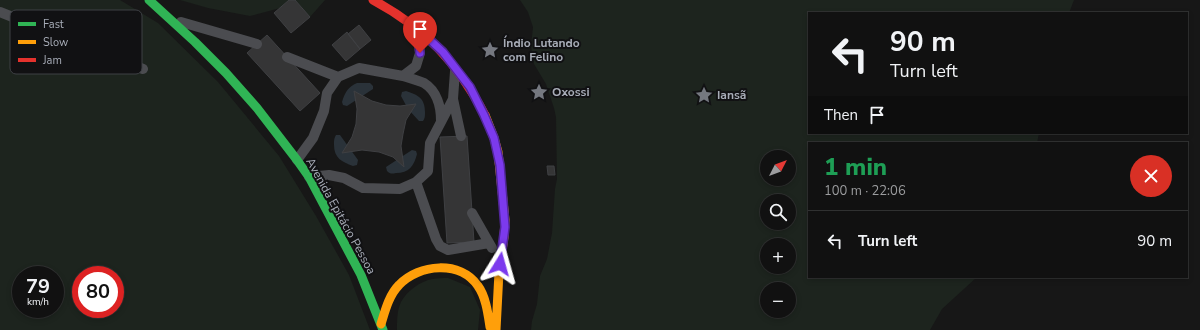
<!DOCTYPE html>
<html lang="en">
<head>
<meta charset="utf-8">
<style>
  body { margin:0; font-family:"Nunito Sans",sans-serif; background:#1a1a1a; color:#f1f3f6; height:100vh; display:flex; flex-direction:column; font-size:15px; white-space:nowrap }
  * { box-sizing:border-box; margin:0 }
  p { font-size:13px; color:#9c9d9f }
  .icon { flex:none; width:22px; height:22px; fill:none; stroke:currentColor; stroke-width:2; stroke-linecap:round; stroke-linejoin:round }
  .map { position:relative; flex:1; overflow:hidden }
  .drawer { position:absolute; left:808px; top:142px; width:380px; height:136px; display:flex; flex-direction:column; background:#111; border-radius:0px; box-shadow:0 2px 6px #0003,0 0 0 1px #303131 }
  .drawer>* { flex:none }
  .guide { position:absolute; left:808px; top:12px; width:380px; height:122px; border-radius:0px; box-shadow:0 2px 6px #0003,0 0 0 1px #303131; background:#111; color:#f1f3f6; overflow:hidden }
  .needle { width:26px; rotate:48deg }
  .tools { position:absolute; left:760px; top:150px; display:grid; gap:8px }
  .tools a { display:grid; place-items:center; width:36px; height:36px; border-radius:50%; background:#111; box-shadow:0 2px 6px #0003,0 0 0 1px #303131; font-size:20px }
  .speed { position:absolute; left:12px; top:266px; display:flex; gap:8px; font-size:20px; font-weight:700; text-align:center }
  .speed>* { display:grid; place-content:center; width:52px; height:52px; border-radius:50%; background:#111; box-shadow:0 2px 6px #0003,0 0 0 1px #303131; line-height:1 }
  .speed small { font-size:10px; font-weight:400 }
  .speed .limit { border:6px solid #d22; background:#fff; color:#111 }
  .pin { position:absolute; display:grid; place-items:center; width:34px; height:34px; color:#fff; margin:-41px -17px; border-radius:50% 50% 50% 0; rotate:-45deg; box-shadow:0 0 4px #0007 }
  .pin .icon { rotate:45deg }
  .me { position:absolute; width:44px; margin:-22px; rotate:8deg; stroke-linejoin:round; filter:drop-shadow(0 0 3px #0008) }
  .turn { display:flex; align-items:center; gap:14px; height:84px; padding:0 16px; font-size:18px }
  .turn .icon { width:52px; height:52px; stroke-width:2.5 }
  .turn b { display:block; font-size:28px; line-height:34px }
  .then { display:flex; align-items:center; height:38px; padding:0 16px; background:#0003; gap:8px; font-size:15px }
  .round { display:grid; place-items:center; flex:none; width:42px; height:42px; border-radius:21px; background:#1a1a1a }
  .headline { display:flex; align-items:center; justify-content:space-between; height:68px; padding:0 16px }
  h1 { font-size:24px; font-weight:800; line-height:30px; color:#1e9e55 }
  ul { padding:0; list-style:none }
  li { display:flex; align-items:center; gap:12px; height:60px; padding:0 16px; border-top:1px solid #303131 }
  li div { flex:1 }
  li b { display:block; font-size:15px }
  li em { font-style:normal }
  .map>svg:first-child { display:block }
  .green { fill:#1d241e; fill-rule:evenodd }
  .water { fill:#2a3239 }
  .building { fill:#353536; stroke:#3f4043 }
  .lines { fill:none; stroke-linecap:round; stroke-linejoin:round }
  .lane { stroke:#4b4c50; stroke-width:10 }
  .fast { stroke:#30b455; stroke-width:9 }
  .slow { stroke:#ff9f0a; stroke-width:9 }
  .jam { stroke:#e5322d; stroke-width:9 }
  .route-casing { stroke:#51269a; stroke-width:10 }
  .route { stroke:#7c3aed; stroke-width:7 }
  .labels { text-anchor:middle; stroke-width:4; stroke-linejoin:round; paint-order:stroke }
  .poi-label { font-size:12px; font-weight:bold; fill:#a8adb8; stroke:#111113; text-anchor:start }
  .street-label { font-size:12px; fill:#a8adb8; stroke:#111113 }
  .key { fill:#111113; stroke:#3e4045; stroke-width:1 }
  .key-label { font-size:11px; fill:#a8adb8 }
</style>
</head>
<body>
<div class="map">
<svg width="1200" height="330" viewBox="0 0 1200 330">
  <rect width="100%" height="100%" fill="#171717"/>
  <path class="green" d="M0 0H120L158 23 218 82 279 156 316 216 349 275 370 330H0ZM21 275H55V309H21ZM81 275H115V309H81Z
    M180 0H289L280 8 250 16 208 8Z
    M295 0H325L310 17Z
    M520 0H1074L1069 13H809V133H1039L1037 143H809V277H977L942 309 930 330H531L532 321 537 304 540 276 547 259 552 233 555 189 557 179 556 117 554 108 546 84 534 64 531 46 533 27 528 12ZM767 157H789V179H767ZM767 201H789V223H767ZM767 245H789V267H767ZM767 289H789V311H767Z
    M448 278 470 287 480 310 478 330H397C397 321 397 310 401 302 407 291 420 281 433 279 438 278 443 278 448 278Z"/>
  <path class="water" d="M357 83H370L373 86V89L347 106 343 105 342 102C345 92 348 87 357 83Z
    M406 91C418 95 425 98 425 112 425 116 425 118 423 121H419L408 109 401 96 402 92Z
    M336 135H340L358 160 357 165 353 166C342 162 334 158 334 145 334 140 334 139 336 135Z
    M412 150 416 151 417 154C414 166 409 173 396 173 392 174 390 174 387 171L386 167Z"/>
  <path class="building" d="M289 0H295L310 17 291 33 274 13Z
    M359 25 371 40 360 49 348 34Z
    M347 32 360 49 346 61 332 45Z
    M267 35 320 93 300 111 247 53Z
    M354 91 372 101 386 105 400 106 416 104 406 120 403 134 401 146 404 167 393 157 379 152 362 150 342 153 352 137 356 124 357 109Z
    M467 136 474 242 447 243 440 137Z
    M547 166H554L555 175H548Z"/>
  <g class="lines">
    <path class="lane" d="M0 12 143 69
      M181 22 257 44
      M287 57 338 77
      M403 76C409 78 418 80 424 83 437 91 441 107 441 121
      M453 99 461 136
      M297 160 313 138 324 111 327 93 338 77 359 68 403 76 416 66 420 53 417 31
      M309 177 329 175 344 178 363 188 400 189 416 182 428 171 430 143 453 99 455 71
      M416 182 436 239 440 246 448 250 489 243
      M472 213 492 248"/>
    <path class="fast" d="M149 0 195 42 226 73 257 108 297 160 309 177 361 275 383 330"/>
    <path class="slow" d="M485 115 494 138 498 152 505 220 504 237 499 272 496 330
      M381 324C385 311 389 295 399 285 419 264 460 260 478 286 486 297 488 314 490 327"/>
    <path class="jam" d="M373 0C425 28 457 62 485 115"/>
  </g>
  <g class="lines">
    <g class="route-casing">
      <path id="route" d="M420 53 417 28 443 52 470 87 484 115 494 138 500 165 505 227 500 264"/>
    </g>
    <use href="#route" class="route"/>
  </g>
  <defs>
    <g id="sight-bare" transform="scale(1.38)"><path d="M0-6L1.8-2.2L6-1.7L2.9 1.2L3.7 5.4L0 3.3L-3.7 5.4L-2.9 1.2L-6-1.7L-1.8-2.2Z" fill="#757880" stroke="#111113" stroke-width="2.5" paint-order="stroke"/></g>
  </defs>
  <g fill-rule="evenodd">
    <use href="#sight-bare" x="490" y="50"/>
    <use href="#sight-bare" x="539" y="92"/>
    <use href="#sight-bare" x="704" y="95"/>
  </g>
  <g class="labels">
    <g class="poi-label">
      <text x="503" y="47">Índio Lutando<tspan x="503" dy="14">com Felino</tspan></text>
      <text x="552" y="96">Oxossi</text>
      <text x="717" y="99">Iansã</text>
    </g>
    <g class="street-label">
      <text transform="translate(341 216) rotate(61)" y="4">Avenida Epitácio Pessoa</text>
    </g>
  </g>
  <rect x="10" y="10" width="132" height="64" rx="6" class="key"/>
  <rect x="18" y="22" width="18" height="4" fill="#30b455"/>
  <rect x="18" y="40" width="18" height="4" fill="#ff9f0a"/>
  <rect x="18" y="58" width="18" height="4" fill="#e5322d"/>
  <g class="key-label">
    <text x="43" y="28">Fast</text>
    <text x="43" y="46">Slow</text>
    <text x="43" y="64">Jam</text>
  </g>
</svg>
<div class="tools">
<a><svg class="needle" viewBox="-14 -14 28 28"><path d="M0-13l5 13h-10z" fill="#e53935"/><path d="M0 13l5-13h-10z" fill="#9c9d9f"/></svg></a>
<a><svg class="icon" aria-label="search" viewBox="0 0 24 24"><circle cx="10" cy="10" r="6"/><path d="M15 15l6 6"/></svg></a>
<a>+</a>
<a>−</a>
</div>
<div class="speed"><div>79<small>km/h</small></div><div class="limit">80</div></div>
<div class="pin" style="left:420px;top:53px;background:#d93025"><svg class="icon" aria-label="arrive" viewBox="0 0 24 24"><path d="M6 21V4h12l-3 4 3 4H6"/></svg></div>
<svg class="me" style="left:500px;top:264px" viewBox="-20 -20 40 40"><path d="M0-17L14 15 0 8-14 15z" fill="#7c3aed" stroke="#fff" stroke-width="4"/></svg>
<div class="guide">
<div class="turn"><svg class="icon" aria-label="left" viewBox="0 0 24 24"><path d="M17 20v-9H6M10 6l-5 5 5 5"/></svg><div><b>90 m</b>Turn left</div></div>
<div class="then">Then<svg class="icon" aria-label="arrive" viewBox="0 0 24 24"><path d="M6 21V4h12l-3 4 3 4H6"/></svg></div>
</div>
<section class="drawer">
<div class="headline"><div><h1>1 min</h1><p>100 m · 22:06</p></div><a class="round" style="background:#d93025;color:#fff"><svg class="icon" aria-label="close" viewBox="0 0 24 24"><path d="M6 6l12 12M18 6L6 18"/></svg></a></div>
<ul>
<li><svg class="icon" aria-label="left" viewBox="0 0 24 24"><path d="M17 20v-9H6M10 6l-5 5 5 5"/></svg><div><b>Turn left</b></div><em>90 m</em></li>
</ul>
</section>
</div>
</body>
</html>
